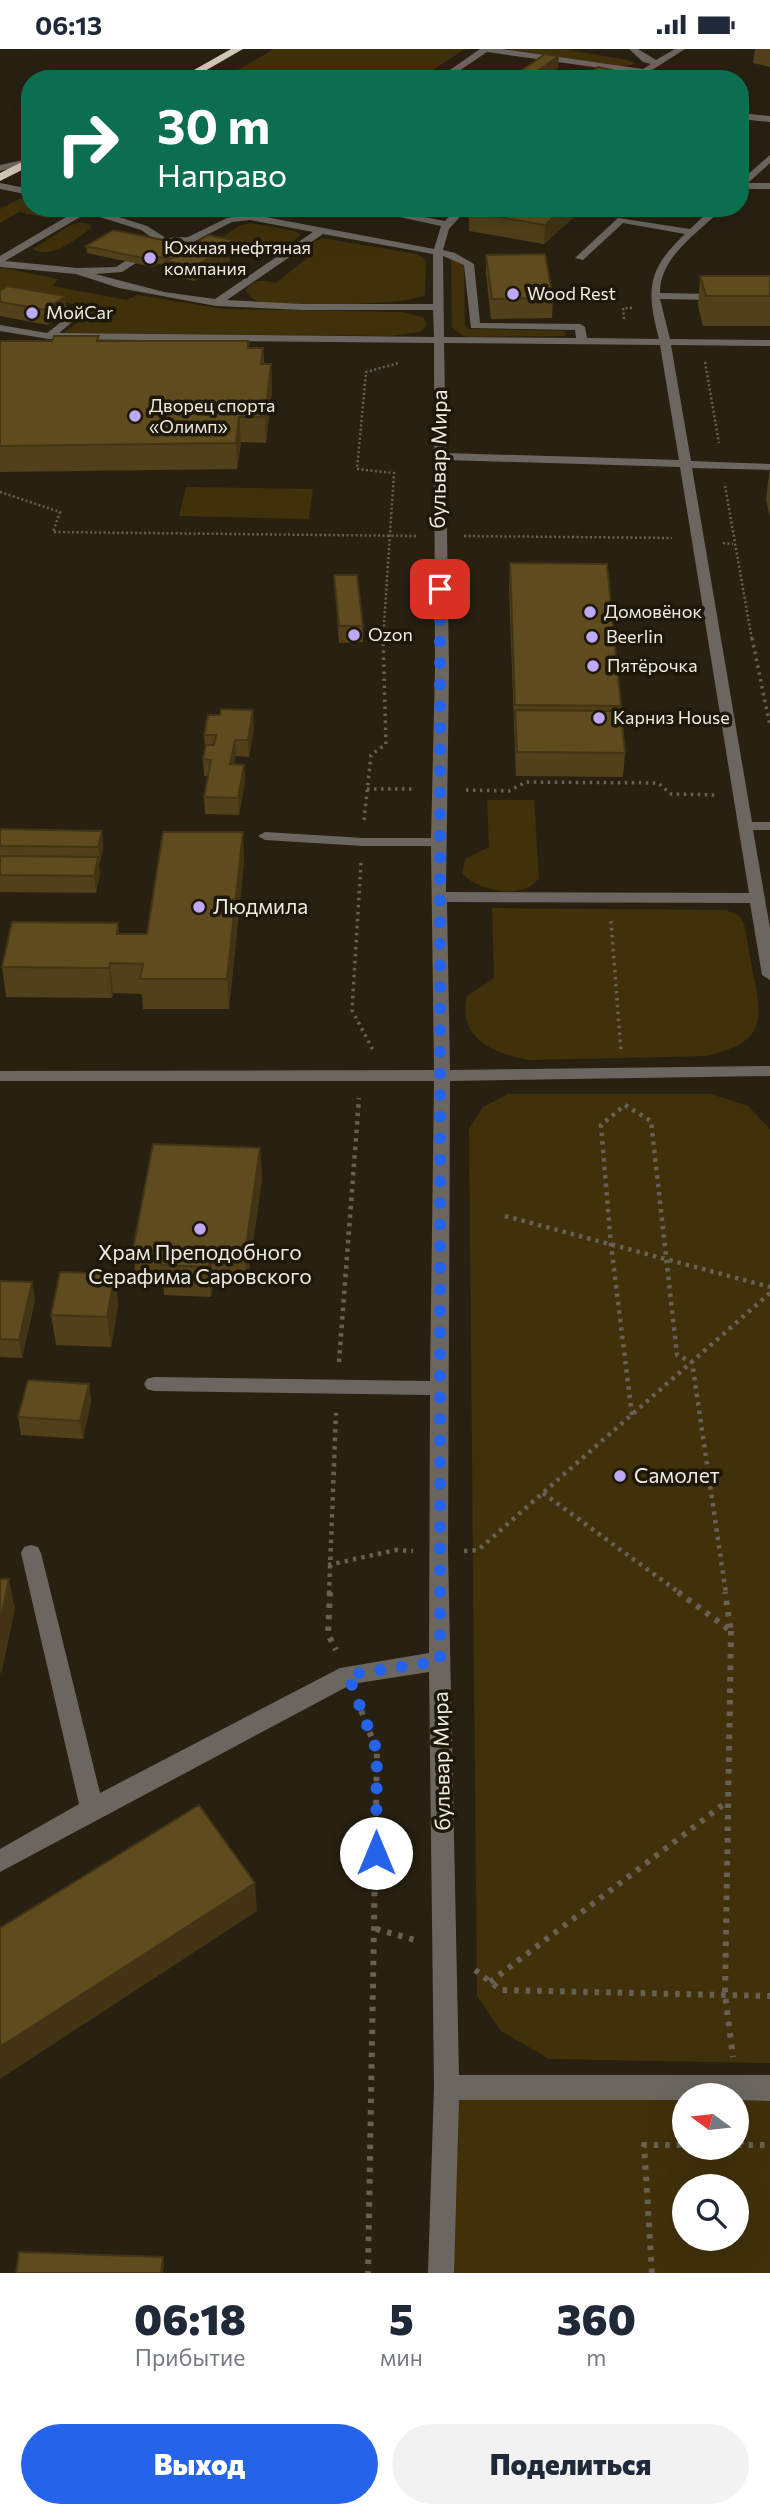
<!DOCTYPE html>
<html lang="ru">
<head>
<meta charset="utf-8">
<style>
  body { margin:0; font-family:Commissioner,sans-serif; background:#f2f2f3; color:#1f2937; height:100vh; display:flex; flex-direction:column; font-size:26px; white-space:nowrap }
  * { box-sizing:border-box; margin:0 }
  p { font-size:23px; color:#747a83 }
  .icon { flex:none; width:38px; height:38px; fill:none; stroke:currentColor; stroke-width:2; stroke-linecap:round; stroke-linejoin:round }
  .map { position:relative; height:2224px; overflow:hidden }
  .panel { display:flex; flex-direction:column; background:#fff; flex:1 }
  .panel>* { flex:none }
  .guide { position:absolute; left:21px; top:21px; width:728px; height:147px; border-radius:28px; box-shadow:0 7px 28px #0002; background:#0b6e4f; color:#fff; overflow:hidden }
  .needle { width:46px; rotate:285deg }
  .fabs { position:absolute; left:672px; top:2034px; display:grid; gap:14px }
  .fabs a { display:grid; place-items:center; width:77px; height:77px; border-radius:50%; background:#fff; box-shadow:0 7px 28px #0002; font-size:35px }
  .pin { position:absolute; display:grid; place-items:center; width:60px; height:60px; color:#fff; margin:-30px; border-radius:14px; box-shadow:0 4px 10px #0006 }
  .me { position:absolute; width:77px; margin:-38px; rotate:0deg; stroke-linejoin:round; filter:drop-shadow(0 0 5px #0008) }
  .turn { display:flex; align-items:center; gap:24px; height:147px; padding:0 21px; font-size:32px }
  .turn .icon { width:91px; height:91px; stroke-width:2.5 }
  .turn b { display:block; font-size:49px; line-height:60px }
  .eta { display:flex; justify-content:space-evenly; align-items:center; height:119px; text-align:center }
  .eta b { font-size:42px; font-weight:800; line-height:49px }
  .button { display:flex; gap:14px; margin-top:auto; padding:14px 21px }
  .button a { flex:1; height:80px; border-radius:42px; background:#2563eb; color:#fff; font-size:28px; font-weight:800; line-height:80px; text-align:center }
  .button a+a { background:#f2f2f3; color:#1f2937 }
  .status { display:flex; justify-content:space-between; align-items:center; height:49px; padding:0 35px; background:#fff; direction:ltr }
  .status svg { height:19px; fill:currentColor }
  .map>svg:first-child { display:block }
  .green { fill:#40310b; fill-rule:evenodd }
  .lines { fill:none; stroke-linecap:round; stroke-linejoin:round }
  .path-far3 { stroke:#676053; stroke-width:2.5; stroke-dasharray:2 2.5; stroke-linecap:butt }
  .path-far2 { stroke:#676053; stroke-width:3.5; stroke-dasharray:2.5 4.5; stroke-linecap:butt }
  .path-far1 { stroke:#676053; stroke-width:4.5; stroke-dasharray:3.5 5; stroke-linecap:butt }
  .path { stroke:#676053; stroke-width:6; stroke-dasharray:4.5 7; stroke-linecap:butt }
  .minor { fill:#6b6760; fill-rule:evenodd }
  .highway { fill:#d1c8b6; fill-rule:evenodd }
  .wall { fill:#51401a }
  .shaded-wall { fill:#423415 }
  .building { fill:#5e4b1e; stroke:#423415; stroke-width:2 }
  .route { stroke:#2563eb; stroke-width:12; stroke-dasharray:0 21.6 }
  .poi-dot { fill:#bda9f5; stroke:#1e1809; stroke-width:2.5 }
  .labels { text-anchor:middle; stroke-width:7; stroke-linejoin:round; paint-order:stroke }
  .far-poi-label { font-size:18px; fill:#f0ebe2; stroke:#1e1809; text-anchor:start }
  .street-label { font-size:21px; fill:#f0ebe2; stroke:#1e1809 }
  .poi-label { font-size:21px; fill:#f0ebe2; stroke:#1e1809; text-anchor:start }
</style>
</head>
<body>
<div class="status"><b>06:13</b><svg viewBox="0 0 49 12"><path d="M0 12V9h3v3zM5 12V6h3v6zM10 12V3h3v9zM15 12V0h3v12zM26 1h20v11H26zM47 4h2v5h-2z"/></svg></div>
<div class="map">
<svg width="770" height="2224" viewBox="0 0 770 2224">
  <rect width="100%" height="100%" fill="#282112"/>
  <path class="green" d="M274 0H465L422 28 222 30Z
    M507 0H563L628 11 636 15 621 17Z
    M19 150H30V159H61L64 165 47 169 19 163 0 174V160Z
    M82 173 91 176 90 180C74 191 52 211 33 200L70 176Z
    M250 174 295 182 301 186 282 200 253 193 242 200 213 194 239 177Z
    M322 189 417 205 426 211 425 246C407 257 282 258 258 252 252 250 249 247 246 242 253 229 263 231 276 234L312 205 300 200Z
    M451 208 464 216 465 276 469 280 564 282 566 287 473 288 463 287 452 278Z
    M4 219 58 230 53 237 126 251 138 246 223 260 402 263 423 268 427 276 420 283 390 287 63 284 96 260 0 240V220Z
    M186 438 313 440 309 470 179 467Z
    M487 751H534L539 829C524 852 476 842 462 824L465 810 489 798Z
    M492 859 726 861 739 867 744 875C748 895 751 915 755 934 765 984 754 994 707 1007L529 1011C495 1005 457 990 467 947L494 929Z
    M508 1045H711L748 1057 770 1080V2014L549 2010 501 1982 477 1947 469 1079 483 1058Z
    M447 2038 770 2039V2224H441ZM684 2046H737V2098H684ZM684 2137H737V2189H684Z"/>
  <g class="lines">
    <path class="path-far3" d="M624 270 623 259H634
      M705 313 719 394
      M725 437 752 591
      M0 443 60 463 53 483 417 487
      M464 487 672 489
      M723 494 733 495
      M383 591 394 424 357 420 366 323 399 314"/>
    <path class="path-far2" d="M752 589 770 677
      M367 740H415
      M466 741 509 742 526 733 658 734 671 745 717 746
      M364 771 371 706 386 695 383 589
      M361 814 352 961 374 1003
      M611 872 621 1003"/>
    <path class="path-far1" d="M505 1167 770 1238
      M339 1313 359 1049
      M632 1366 611 1196 601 1076 625 1056 651 1072 677 1306 692 1313 726 1545
      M543 1444 681 1545
      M464 1502 478 1501 770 1244
      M328 1516 396 1501 413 1502
      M329 1545 336 1364"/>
    <path class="path" d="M330 1543 328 1585 336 1601
      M678 1543 731 1582 725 1543
      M731 1582 725 1945 733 2008
      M357 1651 377 1702 368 2224
      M376 1880 415 1891
      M475 1921 501 1941 770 1947
      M490 1933 728 1752
      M739 2068 741 2096
      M737 2096H770
      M652 2224 644 2096H684"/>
    <path class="minor" d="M480 0H502L643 20 651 15 643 13 629 0H638L656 11 675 0H685L638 30 629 29 636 24 487 3 447 30H437Z
      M740 64 770 67V73L740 70Z
      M770 106V114L748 134H770V140H740V132Z
      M28 110 30 115 0 122V116Z
      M0 134 30 140V146L0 140Z
      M76 159H91L147 177 166 189 188 188 227 169 250 165 434 200 441 177 371 162 376 159 445 172 457 159H468L449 180 443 201 455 204 474 215 480 274 580 275 585 278 587 289 659 290C646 240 647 221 685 185L623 174 583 211 575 209 618 169 690 180 712 159H723C699 184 660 206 660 244L770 246V252L660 250 670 290 770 291V297L671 296 691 412 770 415V421L692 419 752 773H770V781H753L770 879V931L762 926 750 854 447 853 450 1021 770 1017V1027L450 1032 448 1503 459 2026H770V2052L737 2051V2046H684V2051H459L454 2224H428L434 2038 429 1623 352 1635 0 1823V1800L79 1755 21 1504 24 1498 31 1496 38 1498 41 1504 100 1744 340 1619 429 1604 430 1346 154 1342 147 1340 144 1335 147 1330 154 1328 430 1332 434 1032H0V1022L434 1021 431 797H363L265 791 258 787 265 783 363 789H431L435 620 434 294 49 290 0 282V276L47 284 60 274 52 269 57 266 72 273 59 284 434 288 433 261H302L216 257 119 239 76 225 0 218V207L78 161ZM87 164 141 181 157 192 116 218 77 219 5 212ZM250 171 313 183 215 250 164 243 95 225 122 223 166 195 193 193 232 173ZM323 185 433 205V255H302L227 251ZM443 207 464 216 471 279 575 281 576 289 444 288ZM444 294 660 296 679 411 446 404ZM446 411 680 418 749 844 446 843 449 620Z"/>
    <path class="highway" d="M231 0H243L191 30H178Z
      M30 109V117L0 132V124Z"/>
  </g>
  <path class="wall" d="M755 0H770V18L753 14Z
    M584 159 544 195 469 182V163Z
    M86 197 179 199 234 204 229 208 230 213 194 232 168 226V217L158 215 153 218 87 204Z
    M486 206 553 249 552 269 491 270 486 225Z
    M700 227H770V277H703L698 257Z
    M0 242 67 261 48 276 0 267Z
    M0 292H99L263 299 264 315H271L272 341 266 394 241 393 237 420 0 423Z
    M770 418V469L766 450Z
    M510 514 621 657 625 704 623 728 516 727 509 541Z
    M334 526 363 577V593L339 594Z
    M254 678 249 708 236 707 234 715 244 716 245 732 239 766 205 765 204 748 208 727H204L203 710 205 699 204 686Z
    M0 780 102 782 103 799 99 815 100 825 96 844 0 843Z
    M244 813 229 960H143L142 945 113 944 112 949 6 948 2 918 118 874 119 885H147Z
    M260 1099 262 1130 247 1235 213 1234 211 1248 164 1246 163 1232 136 1231 133 1200Z
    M115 1225 118 1256 111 1298 56 1296 51 1266Z
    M0 1232 35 1251 22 1309 0 1308Z
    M89 1335 91 1353 83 1390 21 1386 18 1368Z"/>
  <path class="shaded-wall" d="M559 7 558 19 543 30H526Z
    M611 21V27L607 30H599Z
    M564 159H584L544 195 545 176Z
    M233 191 234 204 229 208 230 213 194 232 193 218Z
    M158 208V215L153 218 152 211Z
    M65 247 67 261 48 276 46 261Z
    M271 315 272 341 266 394 265 368Z
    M239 368 241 393 237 420 236 394Z
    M253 661 254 678 249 708 248 691Z
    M235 691 236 707 231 732 230 715Z
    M244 716 245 732 239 766 238 749Z
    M102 782 103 799 100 815 98 798Z
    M243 783 244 813 229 960 227 930Z
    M98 808 100 825 96 844 94 827Z
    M110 914 113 944 112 949 109 919Z
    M260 1099 262 1130 247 1235 245 1205Z
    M211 1203 213 1234 211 1248 208 1218Z
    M115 1225 118 1256 111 1298 107 1268Z
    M32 1233 35 1251 22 1309 19 1291Z
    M89 1335 91 1353 83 1390 80 1372Z
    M9 1530 15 1560 1 1626 0 1619V1574Z
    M255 1834 257 1862 0 2030V1998Z
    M163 2208 164 2216 163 2224H161Z"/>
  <path class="building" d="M545 5 559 7 526 30H509Z
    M598 18 611 21 599 30H581Z
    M408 21 461 30H396Z
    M474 159H564L545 176 469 163Z
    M113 181 179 194 173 198 186 200 170 210 158 208 152 211 86 197Z
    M208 186 233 191 223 198 229 199 193 218 167 212Z
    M545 205 553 249 492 250 486 206Z
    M700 227H770V247H706Z
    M7 237 65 247 46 261 0 253V242Z
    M54 287H99L97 292H248V299H263L261 315H271L265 368H239L236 394 0 397V292H52Z
    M510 514 607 515 621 657 515 656Z
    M334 526H357L363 577H339Z
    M221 660 253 661 248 691H235L230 715 244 716 238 749 204 748 211 711 203 710 206 696H214L216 686H204L208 666H220Z
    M515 661 621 662 625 704 517 703Z
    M0 780 102 782 98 798 0 797Z
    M163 783H243L227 930H140L143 915 110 914 109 919 2 918 12 873 118 874 117 885H147Z
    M0 807 98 808 94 827 0 826Z
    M153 1095 260 1099 245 1205 211 1203 208 1218 161 1216 165 1202 133 1200Z
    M60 1223 115 1225 107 1268 51 1266Z
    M0 1232 32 1233 19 1291 0 1290Z
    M28 1331 89 1335 80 1372 18 1368Z
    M0 1530H9L0 1574Z
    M199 1756 255 1834 0 1998V1879Z
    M19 2203 163 2208 161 2224H16Z"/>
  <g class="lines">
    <path class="route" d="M376 1804 377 1702 348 1626 440 1612V540"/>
  </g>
  <g class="poi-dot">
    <circle cx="150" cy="209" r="7"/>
    <circle cx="513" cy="245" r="7"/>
    <circle cx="32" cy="264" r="7"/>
    <circle cx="135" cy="367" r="7"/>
    <circle cx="590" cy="563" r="7"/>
    <circle cx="354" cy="586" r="7"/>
    <circle cx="592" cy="588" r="7"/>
    <circle cx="593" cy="617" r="7"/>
    <circle cx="599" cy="669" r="7"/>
    <circle cx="199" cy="858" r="7"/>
    <circle cx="200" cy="1180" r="7"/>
    <circle cx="620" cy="1427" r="7"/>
  </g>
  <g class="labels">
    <g class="far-poi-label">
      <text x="164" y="205">Южная нефтяная<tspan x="164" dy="21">компания</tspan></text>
      <text x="527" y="251">Wood Rest</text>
      <text x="46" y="270">МойCar</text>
      <text x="149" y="363">Дворец спорта<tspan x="149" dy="21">«Олимп»</tspan></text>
      <text x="604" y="569">Домовёнок</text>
      <text x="368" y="592">Ozon</text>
      <text x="606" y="594">Beerlin</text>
      <text x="607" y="623">Пятёрочка</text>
      <text x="613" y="675">Карниз House</text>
    </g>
    <g class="street-label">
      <text transform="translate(439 410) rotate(-89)" y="7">бульвар Мира</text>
      <text transform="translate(442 1712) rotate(-91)" y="7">бульвар Мира</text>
    </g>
    <g class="poi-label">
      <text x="213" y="865">Людмила</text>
      <text x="200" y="1211" text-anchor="middle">Храм Преподобного<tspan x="200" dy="24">Серафима Саровского</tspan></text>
      <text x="634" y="1434">Самолет</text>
    </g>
  </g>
</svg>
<div class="fabs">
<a><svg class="needle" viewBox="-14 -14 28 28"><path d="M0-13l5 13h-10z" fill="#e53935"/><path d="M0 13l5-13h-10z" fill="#747a83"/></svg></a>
<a><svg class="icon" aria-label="search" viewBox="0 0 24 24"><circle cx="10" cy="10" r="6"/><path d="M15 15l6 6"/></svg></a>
</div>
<div class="pin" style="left:440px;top:540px;background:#d93025"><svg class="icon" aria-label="arrive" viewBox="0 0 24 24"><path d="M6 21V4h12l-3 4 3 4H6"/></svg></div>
<svg class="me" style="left:376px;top:1804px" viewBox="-20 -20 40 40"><circle r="19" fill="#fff"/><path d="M0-13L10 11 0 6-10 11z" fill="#2563eb"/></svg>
<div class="guide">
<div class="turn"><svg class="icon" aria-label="right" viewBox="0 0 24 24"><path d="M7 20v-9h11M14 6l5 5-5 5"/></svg><div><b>30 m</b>Направо</div></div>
</div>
</div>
<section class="panel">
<div class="eta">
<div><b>06:18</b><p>Прибытие</p></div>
<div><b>5</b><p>мин</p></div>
<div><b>360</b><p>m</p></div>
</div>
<div class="button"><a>Выход</a><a>Поделиться</a></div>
</section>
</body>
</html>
